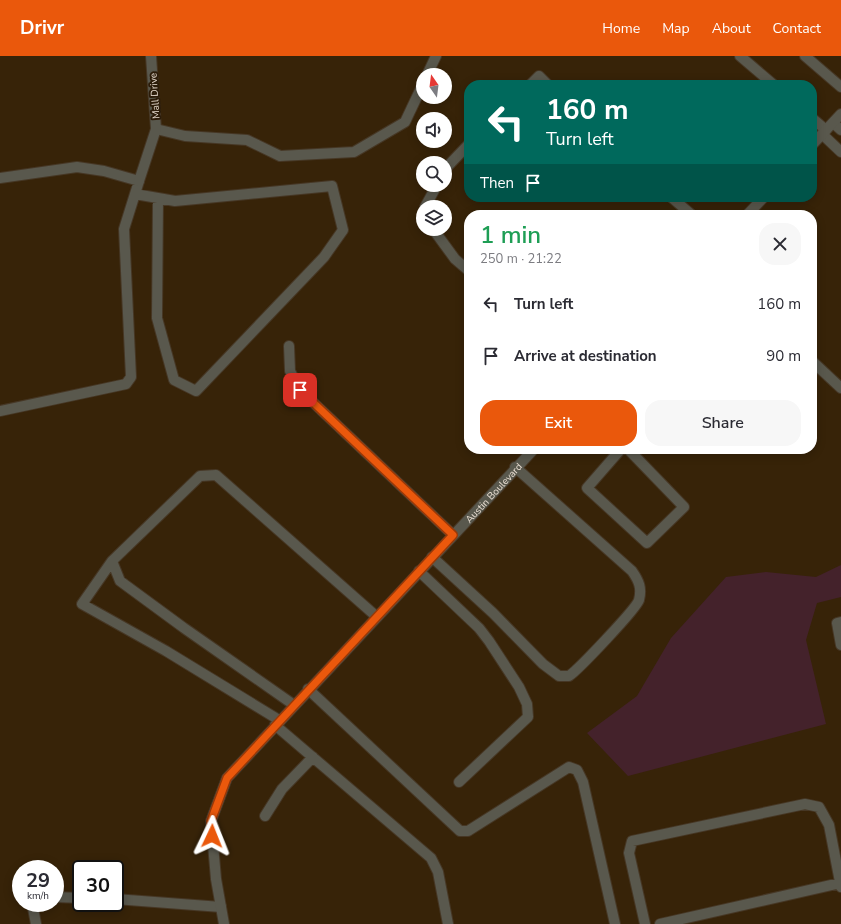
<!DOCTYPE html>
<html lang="en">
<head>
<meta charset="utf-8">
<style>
  body { margin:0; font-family:"Nunito Sans",sans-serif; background:#f7f7f7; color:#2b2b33; height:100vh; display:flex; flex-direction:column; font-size:15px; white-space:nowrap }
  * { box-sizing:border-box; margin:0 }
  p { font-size:13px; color:#7c7c81 }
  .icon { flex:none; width:22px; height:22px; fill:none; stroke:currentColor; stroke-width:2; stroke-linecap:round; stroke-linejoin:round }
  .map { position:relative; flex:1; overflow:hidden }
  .drawer { position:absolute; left:464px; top:154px; width:353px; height:244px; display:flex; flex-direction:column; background:#fff; border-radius:16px; box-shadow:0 2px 10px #0003 }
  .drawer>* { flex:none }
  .top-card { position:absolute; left:464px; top:24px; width:353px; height:122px; border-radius:16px; box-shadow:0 2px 10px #0003; background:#00695c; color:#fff; overflow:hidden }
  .needle { width:26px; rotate:346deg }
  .controls { position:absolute; left:416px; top:12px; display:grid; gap:8px }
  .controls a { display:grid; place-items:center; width:36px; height:36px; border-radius:50%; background:#fff; box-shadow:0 2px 10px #0003; font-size:20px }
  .speed { position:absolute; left:12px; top:804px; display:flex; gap:8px; font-size:20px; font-weight:700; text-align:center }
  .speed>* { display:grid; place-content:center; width:52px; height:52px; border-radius:50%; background:#fff; box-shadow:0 2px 10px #0003; line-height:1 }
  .speed small { font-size:10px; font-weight:400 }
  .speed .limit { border:2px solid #111; border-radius:6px; background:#fff; color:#111 }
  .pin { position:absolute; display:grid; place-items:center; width:34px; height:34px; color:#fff; margin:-17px; border-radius:8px; box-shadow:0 2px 6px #0006 }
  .me { position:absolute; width:44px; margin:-22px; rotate:2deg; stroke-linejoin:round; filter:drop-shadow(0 0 3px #0008) }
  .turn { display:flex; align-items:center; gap:14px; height:84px; padding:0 16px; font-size:18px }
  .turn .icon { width:52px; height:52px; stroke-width:2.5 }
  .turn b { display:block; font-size:28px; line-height:34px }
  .then { display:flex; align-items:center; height:38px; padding:0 16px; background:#0003; gap:8px; font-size:15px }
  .round { display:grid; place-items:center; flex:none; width:42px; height:42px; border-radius:16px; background:#f7f7f7 }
  .summary { display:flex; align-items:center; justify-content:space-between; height:68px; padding:0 16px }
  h1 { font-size:24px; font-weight:600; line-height:30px; color:#1e9e55 }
  .button { display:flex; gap:8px; margin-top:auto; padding:8px 16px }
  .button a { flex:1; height:46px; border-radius:16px; background:#ea580c; color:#fff; font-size:16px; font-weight:600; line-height:46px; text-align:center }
  .button a+a { background:#f7f7f7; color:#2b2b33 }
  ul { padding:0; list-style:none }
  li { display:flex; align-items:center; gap:12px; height:52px; padding:0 16px }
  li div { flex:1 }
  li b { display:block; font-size:15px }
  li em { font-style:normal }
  header { display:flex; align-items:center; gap:24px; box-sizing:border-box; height:56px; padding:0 20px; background:#ea580c; color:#fff }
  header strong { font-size:19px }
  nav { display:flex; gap:22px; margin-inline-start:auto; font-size:14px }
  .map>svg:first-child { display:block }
  .built { fill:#372308; fill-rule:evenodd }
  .green { fill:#44222b }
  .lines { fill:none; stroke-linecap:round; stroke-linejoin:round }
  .service-casing { stroke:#463725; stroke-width:12 }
  .minor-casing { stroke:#463725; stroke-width:12 }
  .service { stroke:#59584d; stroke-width:10 }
  .minor { stroke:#59584d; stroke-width:10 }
  .route-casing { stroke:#983908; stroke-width:10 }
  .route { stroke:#ea580c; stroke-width:7 }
  .labels { text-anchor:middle; stroke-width:4; stroke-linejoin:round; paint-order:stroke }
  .street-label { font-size:10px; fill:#e8ddd1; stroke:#2c1c09 }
</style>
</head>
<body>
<header>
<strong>Drivr</strong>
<nav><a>Home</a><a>Map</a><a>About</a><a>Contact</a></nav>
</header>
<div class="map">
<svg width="841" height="868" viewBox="0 0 841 868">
  <rect width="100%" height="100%" fill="#2c1c09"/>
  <path class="built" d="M0 0H841V868H0ZM423 19H445V41H423ZM469 29H812V141H469ZM423 63H445V85H423ZM423 107H445V129H423ZM423 151H445V173H423ZM469 159H812V393H469ZM21 813H55V847H21ZM81 813H115V847H81Z"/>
  <path class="green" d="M841 509V541L817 547 806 584 826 668 628 720 587 677 637 640 671 582 726 521 766 516 816 521Z"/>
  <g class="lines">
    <g class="service-casing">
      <path id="service" d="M740 0 774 29
        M805 0 841 31
        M427 19 436 0
        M530 29 539 20 548 29
        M812 62 826 74
        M833 67 841 74
        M156 73 185 80 247 84 280 100 354 96 405 66 423 28
        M822 78 841 96
        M445 113 469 88
        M0 122 77 111 104 115 139 125 124 173 131 321 126 328 0 355
        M135 138 175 145 332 130 343 174 324 201 196 335 174 324 157 262 158 142
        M671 141 692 159
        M425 151 437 129
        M433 173 455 203 469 215
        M289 290 290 315 300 334 453 479
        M812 305 841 332
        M621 393 587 432 647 487 684 451 628 393
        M432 501 493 557 543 608 559 620H569C579 613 636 553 639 544 642 532 639 525 632 515L515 411
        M112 505 82 548 166 595 279 664
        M419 515 479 572 489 585 519 631 527 648 528 661 459 726
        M841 566 837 567 841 589
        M308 633 460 775H468L569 711 577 714 583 726 615 868
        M294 649 184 572 120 525 112 505 200 420 216 419 377 561
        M275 669 431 802 438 816 448 868
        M265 760 282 733 313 701
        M55 841 81 842
        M115 843 221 851
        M32 847 36 868
        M645 868 629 797 632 785 805 748 819 751 829 769 841 831
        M660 868 840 827"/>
    </g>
    <g class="minor-casing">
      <g id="minor">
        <path d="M812 89 841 58"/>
        <path d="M139 125 156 73 151 0"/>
        <path d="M747 159 764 141"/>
        <path id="s1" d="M224 868 216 823 211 765 227 722 534 393"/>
      </g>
    </g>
    <use href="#service" class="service"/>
    <use href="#minor" class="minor"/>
  </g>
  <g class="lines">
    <g class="route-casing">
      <path id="route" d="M212 780 211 765 227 722 453 479 300 334"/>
    </g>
    <use href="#route" class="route"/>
  </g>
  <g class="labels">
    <g class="street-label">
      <text transform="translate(154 40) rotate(-94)" y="4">Mall Drive</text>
      <text dy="4" stroke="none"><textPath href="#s1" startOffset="540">Austin Boulevard</textPath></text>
    </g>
  </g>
</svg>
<div class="controls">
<a><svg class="needle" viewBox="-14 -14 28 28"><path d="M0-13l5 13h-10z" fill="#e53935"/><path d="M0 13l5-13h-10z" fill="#7c7c81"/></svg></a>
<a><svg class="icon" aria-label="sound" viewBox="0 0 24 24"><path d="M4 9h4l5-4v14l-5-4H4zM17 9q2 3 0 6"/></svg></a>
<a><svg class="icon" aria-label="search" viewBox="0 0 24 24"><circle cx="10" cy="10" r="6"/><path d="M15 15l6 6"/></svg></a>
<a><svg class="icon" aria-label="layers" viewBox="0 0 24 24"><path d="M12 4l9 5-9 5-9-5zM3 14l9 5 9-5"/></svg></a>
</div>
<div class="speed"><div>29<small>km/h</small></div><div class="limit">30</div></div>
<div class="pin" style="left:300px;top:334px;background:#d93025"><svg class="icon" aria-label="arrive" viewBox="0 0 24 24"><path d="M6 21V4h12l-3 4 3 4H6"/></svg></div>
<svg class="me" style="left:212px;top:780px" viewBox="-20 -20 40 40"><path d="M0-17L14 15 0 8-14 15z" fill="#ea580c" stroke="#fff" stroke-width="4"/></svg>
<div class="top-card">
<div class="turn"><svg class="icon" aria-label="left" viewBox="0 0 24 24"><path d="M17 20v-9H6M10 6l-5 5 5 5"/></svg><div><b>160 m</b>Turn left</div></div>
<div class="then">Then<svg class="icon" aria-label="arrive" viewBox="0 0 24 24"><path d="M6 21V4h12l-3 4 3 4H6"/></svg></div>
</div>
<section class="drawer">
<div class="summary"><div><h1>1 min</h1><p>250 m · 21:22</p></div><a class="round"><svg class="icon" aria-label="close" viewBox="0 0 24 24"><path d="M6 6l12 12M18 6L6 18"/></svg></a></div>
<ul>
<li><svg class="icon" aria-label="left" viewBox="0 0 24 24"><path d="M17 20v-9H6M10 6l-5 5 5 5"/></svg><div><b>Turn left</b></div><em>160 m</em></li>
<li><svg class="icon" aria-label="arrive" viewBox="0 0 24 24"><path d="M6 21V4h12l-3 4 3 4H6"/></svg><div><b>Arrive at destination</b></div><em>90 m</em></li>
</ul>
<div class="button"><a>Exit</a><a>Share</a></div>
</section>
</div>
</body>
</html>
